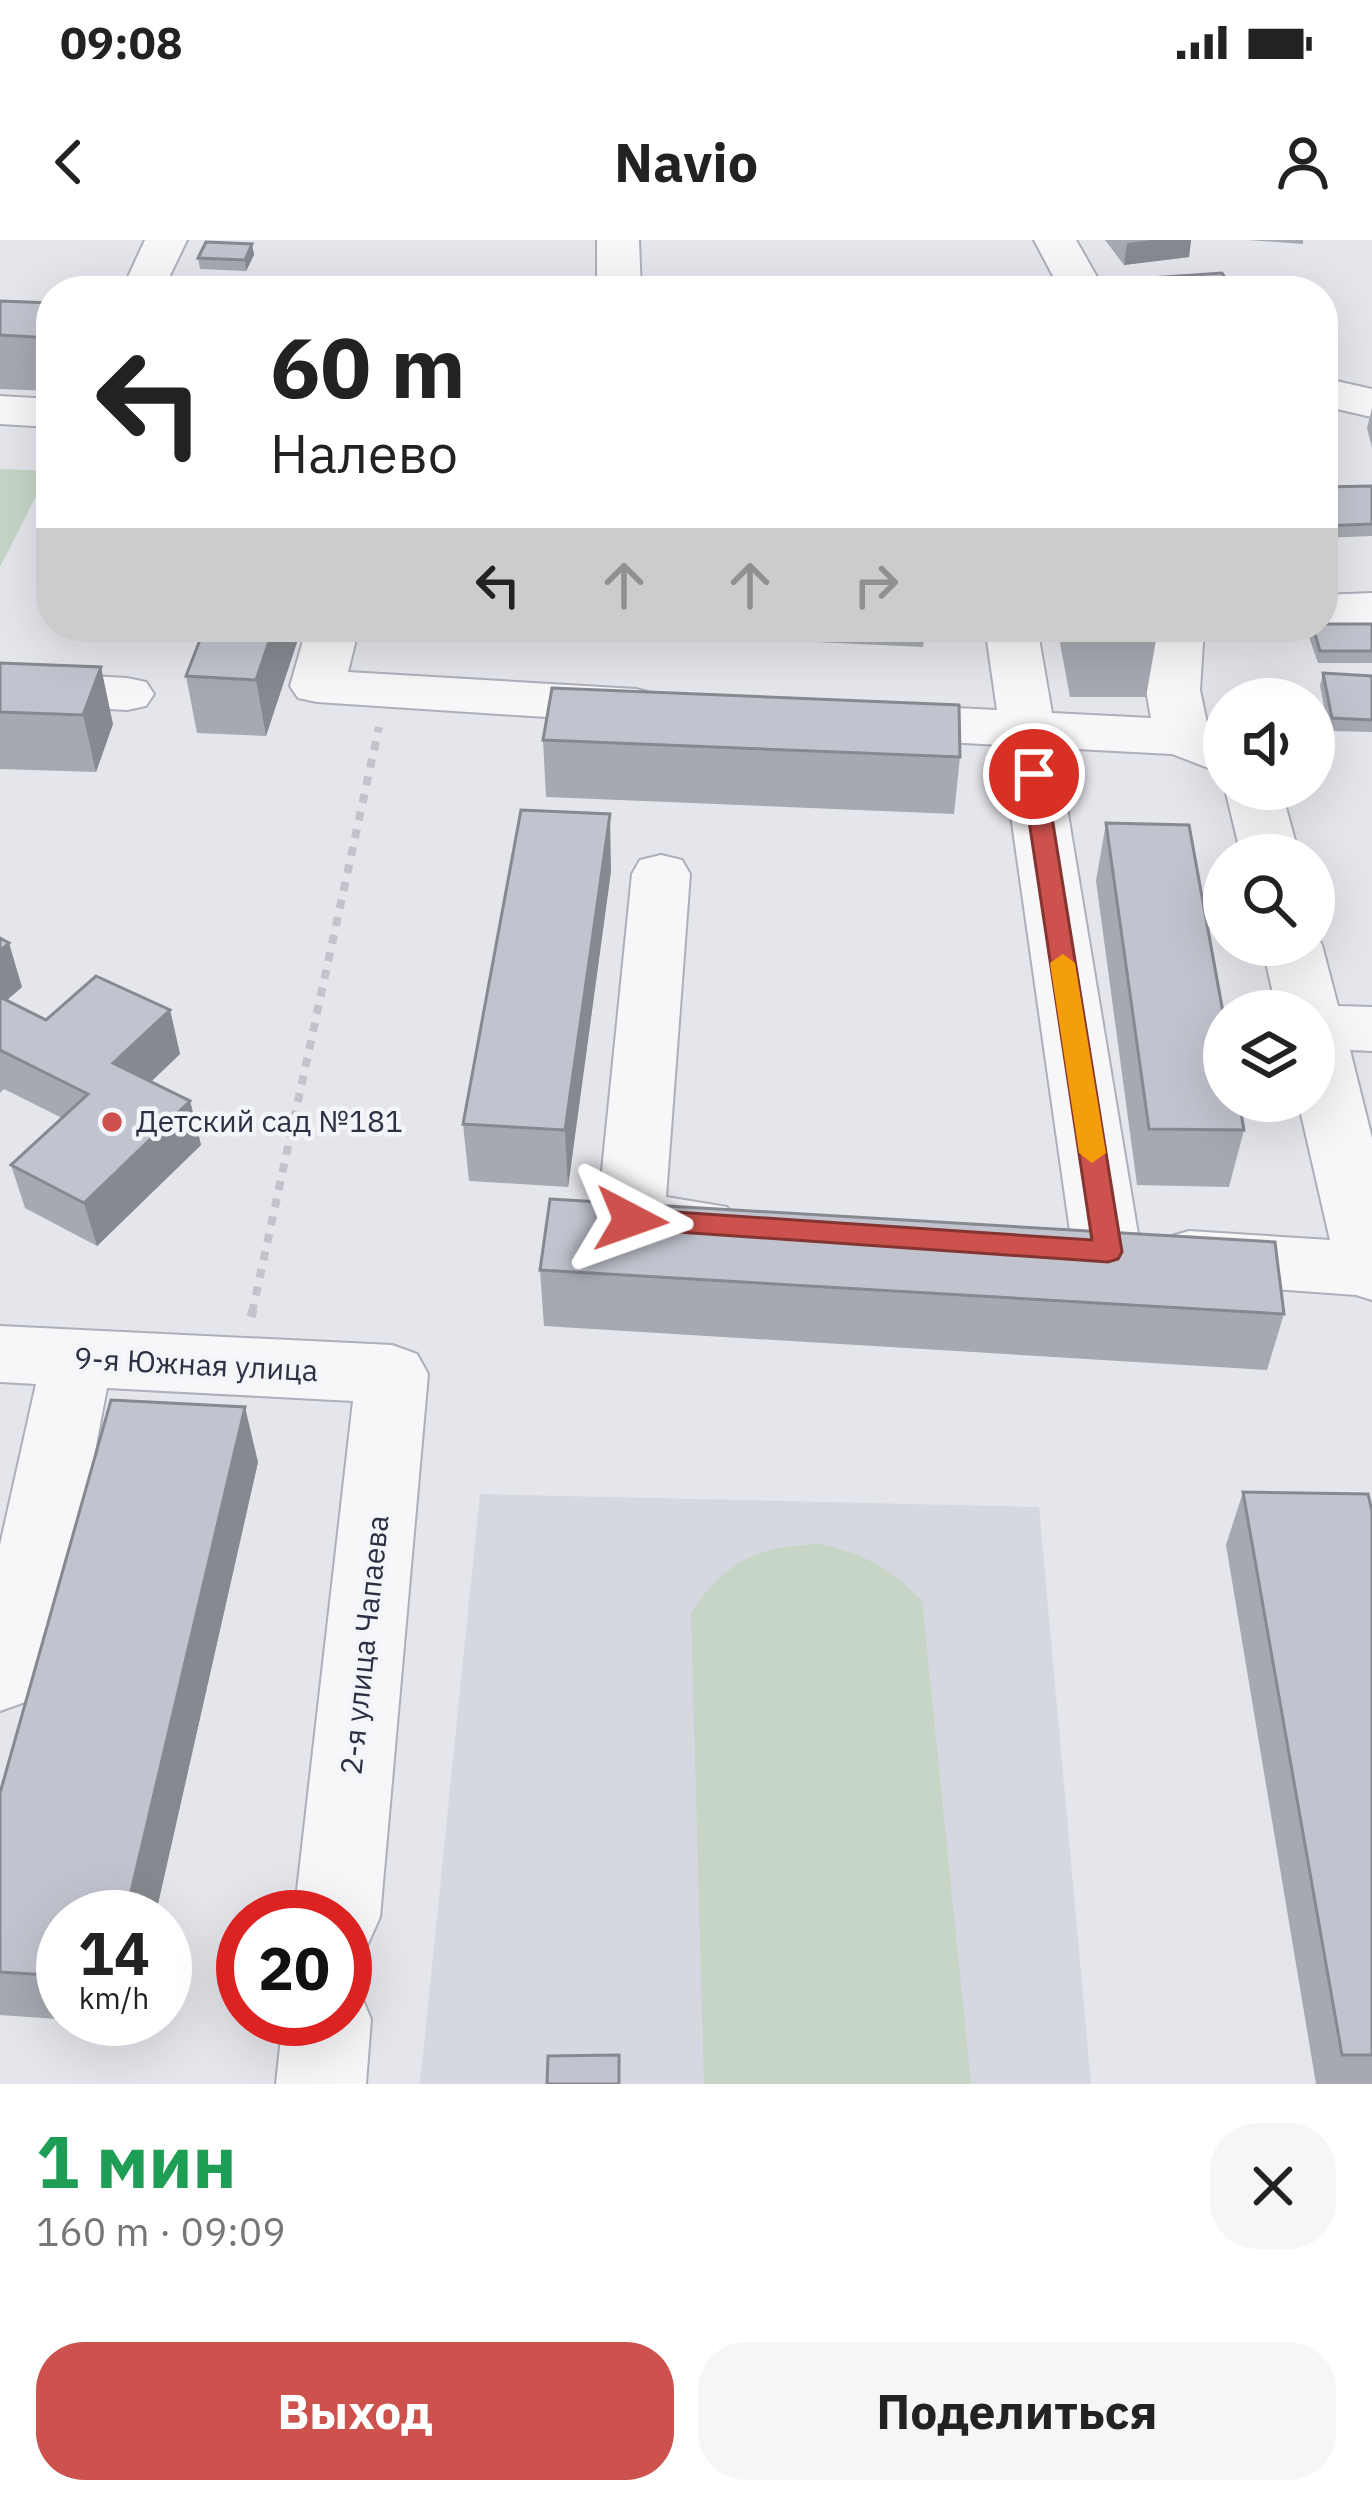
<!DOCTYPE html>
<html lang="ru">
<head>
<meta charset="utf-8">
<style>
  body { margin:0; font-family:"IBM Plex Sans",sans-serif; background:#f6f6f6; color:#222; height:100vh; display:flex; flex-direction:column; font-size:45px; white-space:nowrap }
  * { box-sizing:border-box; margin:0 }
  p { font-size:39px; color:#767676 }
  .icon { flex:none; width:66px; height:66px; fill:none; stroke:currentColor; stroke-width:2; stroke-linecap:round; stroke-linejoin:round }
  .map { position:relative; height:1844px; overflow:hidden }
  .drawer { display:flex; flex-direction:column; background:#fff; flex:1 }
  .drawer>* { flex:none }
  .guide { position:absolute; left:36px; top:36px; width:1302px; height:366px; border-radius:48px; box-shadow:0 12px 48px #0002; background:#fff; color:#222; overflow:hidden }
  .tools { position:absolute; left:1203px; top:438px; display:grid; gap:24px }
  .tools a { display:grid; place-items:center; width:132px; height:132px; border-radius:50%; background:#fff; box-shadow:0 12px 48px #0002; font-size:60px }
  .speed { position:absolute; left:36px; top:1650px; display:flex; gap:24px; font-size:60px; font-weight:700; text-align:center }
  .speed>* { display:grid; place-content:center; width:156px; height:156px; border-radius:50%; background:#fff; box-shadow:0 12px 48px #0002; line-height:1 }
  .speed small { font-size:30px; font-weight:400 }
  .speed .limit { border:18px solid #d22; background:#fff; color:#111 }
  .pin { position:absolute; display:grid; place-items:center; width:102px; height:102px; color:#fff; margin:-51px; border:6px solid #fff; border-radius:50%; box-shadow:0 3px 12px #0007 }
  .me { position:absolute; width:132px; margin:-66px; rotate:94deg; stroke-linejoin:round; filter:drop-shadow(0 0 9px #0008) }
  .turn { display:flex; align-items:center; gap:42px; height:252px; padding:0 36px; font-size:54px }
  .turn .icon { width:156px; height:156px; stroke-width:2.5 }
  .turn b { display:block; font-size:84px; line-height:102px }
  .lanes { display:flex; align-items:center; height:114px; padding:0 36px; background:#0003; justify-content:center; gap:60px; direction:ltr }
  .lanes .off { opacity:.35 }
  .round { display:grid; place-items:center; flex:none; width:126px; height:126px; border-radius:48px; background:#f6f6f6 }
  .headline { display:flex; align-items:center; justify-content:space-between; height:204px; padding:0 36px }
  h1 { font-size:72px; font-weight:700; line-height:90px; color:#1e9e55 }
  .cta { display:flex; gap:24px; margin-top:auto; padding:24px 36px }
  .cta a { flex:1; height:138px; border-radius:48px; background:#cd514c; color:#fff; font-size:48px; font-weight:700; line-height:138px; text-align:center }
  .cta a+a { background:#f6f6f6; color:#222 }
  .status { display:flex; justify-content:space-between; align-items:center; height:84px; padding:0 60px; background:#fff; direction:ltr }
  .status svg { height:33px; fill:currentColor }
  header { display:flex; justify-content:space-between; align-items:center; height:156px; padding:0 36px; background:#fff; font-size:54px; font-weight:700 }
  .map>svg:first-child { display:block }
  .built { fill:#d6d8e1 }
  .green { fill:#c6d5c5 }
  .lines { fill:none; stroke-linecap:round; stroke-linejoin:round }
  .minor-casing { stroke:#adafba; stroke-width:4 }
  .path-far1 { stroke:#c2c3cb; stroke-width:8; stroke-dasharray:9 9; stroke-linecap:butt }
  .path { stroke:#c2c3cb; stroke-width:9; stroke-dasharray:10 10; stroke-linecap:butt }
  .minor { fill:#f7f7fa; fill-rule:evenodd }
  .wall { fill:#a6a9b1 }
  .shaded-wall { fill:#878990 }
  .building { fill:#c1c4ce; stroke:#878990; stroke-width:3 }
  .route { fill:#cd514c; stroke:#853531; stroke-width:3 }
  .slow { fill:#f59e0b }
  .poi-dot { fill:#cd514c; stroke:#f4f5f9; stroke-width:4.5 }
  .labels { text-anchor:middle; stroke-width:9; stroke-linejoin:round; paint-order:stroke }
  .poi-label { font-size:30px; fill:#2c3044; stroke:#f4f5f9; text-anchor:start }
  .street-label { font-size:30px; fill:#2c3044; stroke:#f4f5f9 }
</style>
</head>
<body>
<div class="status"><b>09:08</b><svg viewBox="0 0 49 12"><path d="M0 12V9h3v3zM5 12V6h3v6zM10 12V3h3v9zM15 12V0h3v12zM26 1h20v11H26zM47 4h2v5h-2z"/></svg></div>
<header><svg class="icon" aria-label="back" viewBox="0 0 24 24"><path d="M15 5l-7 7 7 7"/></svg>Navio<svg class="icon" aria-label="person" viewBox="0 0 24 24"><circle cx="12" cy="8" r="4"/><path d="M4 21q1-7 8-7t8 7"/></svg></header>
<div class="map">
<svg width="1372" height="1844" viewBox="0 0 1372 1844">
  <rect width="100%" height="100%" fill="#e4e6ec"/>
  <path class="built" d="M480 1254 1039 1267 1091 1844H420Z"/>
  <path class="green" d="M0 229 49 231 0 327Z
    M820 1304C864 1314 891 1328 922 1361L971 1844H704L691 1373C727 1319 758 1307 820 1304Z"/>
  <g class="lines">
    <g class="minor-casing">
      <path id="minor" d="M145 0H187L164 48H134L127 39Z
        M597 0H639L641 51H597Z
        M1034 0H1076L1105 51H1061Z
        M1323 138 1372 149V177L1323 166Z
        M0 156 51 159V187L0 184Z
        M1372 353V385L1323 387V355Z
        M307 387H359L348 432 636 449 655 454 663 466 655 478 636 483 317 462 298 458 290 446Z
        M985 387H1037L1052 473 1151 478 1146 450 1152 387H1204L1200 450 1208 488 1224 495V534L1172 514 1057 508 1141 1012 1131 1031 1107 1038 1083 1031 1073 1012 1001 505 871 498 852 493 844 481 852 469 871 464 997 470Z
        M0 431 127 438 146 442 154 454 146 466 127 470 0 463Z
        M1225 549H1281L1299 615H1241Z
        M661 615 682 620 690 634 666 957 727 967 737 985 727 1003C689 1015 645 1010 607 998L597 980 632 634 640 620Z
        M1314 691 1322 705 1338 766 1372 767V811L1350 810 1372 898V1060L1356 1055 1189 1043 1165 1036 1155 1017 1165 998 1189 991 1330 1000 1298 861H1314V771H1277L1262 705H1314Z
        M0 1086 392 1105 417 1114 428 1134 380 1677 367 1706 345 1715V1677H294L353 1161 107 1148C86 1253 73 1363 28 1461L0 1471V1305L36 1144 0 1142Z
        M345 1743 358 1748 371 1779 366 1844H276L283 1779H345Z"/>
    </g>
    <path class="path-far1" d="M252 1073 379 487"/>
    <path class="path" d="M251 1077 253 1070"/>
    <use href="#minor" class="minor"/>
  </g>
  <path class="wall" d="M1105 0H1191L1189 17 1124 25Z
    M1248 0H1303V4Z
    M252 4 254 15 246 31 200 29 198 18Z
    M1148 38 1233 51H1146Z
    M0 61 51 63V151L0 149Z
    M1323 163 1329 187 1323 210Z
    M1372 168V208L1367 188Z
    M1372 246V296L1323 298V247Z
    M1372 384V423H1318L1309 397 1311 387Z
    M302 387 266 496 197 493 186 436Z
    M557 387H925L923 407 557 390Z
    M1057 387H1153L1156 400 1146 457H1070Z
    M0 423 113 484 96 532 0 529Z
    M1323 433 1372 436V492L1329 491 1320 446Z
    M543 500 960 517 954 574 546 557Z
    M1106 583 1244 890 1229 947 1137 945 1096 641Z
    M611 631 568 947 469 941 463 884Z
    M0 698 22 747 7 760 46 780 170 770 180 814 151 842 190 861 201 905 97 1006 25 968 11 925 62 878 4 849 0 853Z
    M540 1030 1284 1074 1267 1130 544 1086Z
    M258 1222 155 1677H63V1779H132L131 1784 0 1775V1553Z
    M1243 1252 1372 1271V1844H1316L1226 1305Z"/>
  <path class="shaded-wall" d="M1151 0H1191L1189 17 1124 25 1127 3Z
    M252 4 254 15 246 31 245 20Z
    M274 387H302L266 496 256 440Z
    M101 427 113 484 96 532 83 475Z
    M610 574 611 631 568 947 565 890Z
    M9 703 22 747 0 766V711Z
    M170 770 180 814 124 867 113 823Z
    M190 861 201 905 97 1006 84 963Z
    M245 1167 258 1222 155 1677H125Z"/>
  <path class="building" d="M206 2 252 4 245 20 198 18Z
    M1222 33 1233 51H1155L1148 38Z
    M0 61 51 63V98L0 95Z
    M1323 163H1325L1329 187 1323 186Z
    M1372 246V284L1323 286V247Z
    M1323 384H1372V411H1320L1313 387H1323Z
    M205 387H274L256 440 186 436Z
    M1076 387H1153L1156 400H1079Z
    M0 423 101 427 83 475 0 472Z
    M1323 433 1372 436V480L1332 478Z
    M552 448 959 465 960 517 543 500Z
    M521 570 610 574 565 890 463 884Z
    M1106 583 1189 585 1224 778V861H1239L1244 890 1149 889Z
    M0 698 9 703 0 711Z
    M96 736 170 770 113 823 190 861 84 963 11 925 88 854 0 810V757L46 780Z
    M550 959 1275 1002 1284 1074 540 1030Z
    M111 1160 245 1167 125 1677H63V1736L0 1732V1553Z
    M1243 1252 1368 1254 1372 1271V1815H1342Z
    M619 1815V1844H547L548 1816Z"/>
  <path class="route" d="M1034 527 1045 534 1122 1012 1118 1019 1108 1022 621 988 617 980 631 969 1092 1000 1022 534Z"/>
  <path class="slow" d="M1063 714 1075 723 1106 913 1092 923 1079 913 1050 723Z"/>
  <circle class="poi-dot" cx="112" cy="882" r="12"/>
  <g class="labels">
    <g class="poi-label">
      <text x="136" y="892">Детский сад №181</text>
    </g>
    <g class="street-label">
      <text transform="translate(196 1125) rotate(3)" y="10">9-я Южная улица</text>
      <text transform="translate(365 1405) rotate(-84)" y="10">2-я улица Чапаева</text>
    </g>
  </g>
</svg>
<div class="tools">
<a><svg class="icon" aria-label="sound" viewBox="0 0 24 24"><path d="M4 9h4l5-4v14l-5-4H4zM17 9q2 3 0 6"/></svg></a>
<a><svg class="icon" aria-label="search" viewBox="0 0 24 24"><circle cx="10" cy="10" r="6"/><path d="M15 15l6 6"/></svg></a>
<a><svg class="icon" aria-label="layers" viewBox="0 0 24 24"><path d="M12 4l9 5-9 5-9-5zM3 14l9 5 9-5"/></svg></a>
</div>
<div class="speed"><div>14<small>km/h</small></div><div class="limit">20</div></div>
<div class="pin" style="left:1034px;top:534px;background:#d93025"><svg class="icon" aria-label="arrive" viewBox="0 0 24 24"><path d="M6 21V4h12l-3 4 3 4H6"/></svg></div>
<svg class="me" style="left:631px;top:980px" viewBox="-20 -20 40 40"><path d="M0-17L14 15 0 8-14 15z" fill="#cd514c" stroke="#fff" stroke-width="4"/></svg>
<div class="guide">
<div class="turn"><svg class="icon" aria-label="left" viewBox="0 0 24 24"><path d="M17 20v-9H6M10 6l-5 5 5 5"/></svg><div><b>60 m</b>Налево</div></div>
<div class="lanes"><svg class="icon" aria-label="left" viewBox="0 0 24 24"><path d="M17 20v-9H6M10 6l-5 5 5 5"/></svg><svg class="icon off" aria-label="ahead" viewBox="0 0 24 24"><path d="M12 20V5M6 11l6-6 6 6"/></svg><svg class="icon off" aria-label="ahead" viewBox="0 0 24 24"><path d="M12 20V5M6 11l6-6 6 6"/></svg><svg class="icon off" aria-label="right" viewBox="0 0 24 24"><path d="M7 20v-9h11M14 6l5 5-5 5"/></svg></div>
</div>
</div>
<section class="drawer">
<div class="headline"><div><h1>1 мин</h1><p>160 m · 09:09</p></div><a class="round"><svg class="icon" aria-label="close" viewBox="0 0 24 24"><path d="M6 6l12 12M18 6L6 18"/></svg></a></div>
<div class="cta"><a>Выход</a><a>Поделиться</a></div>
</section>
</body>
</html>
